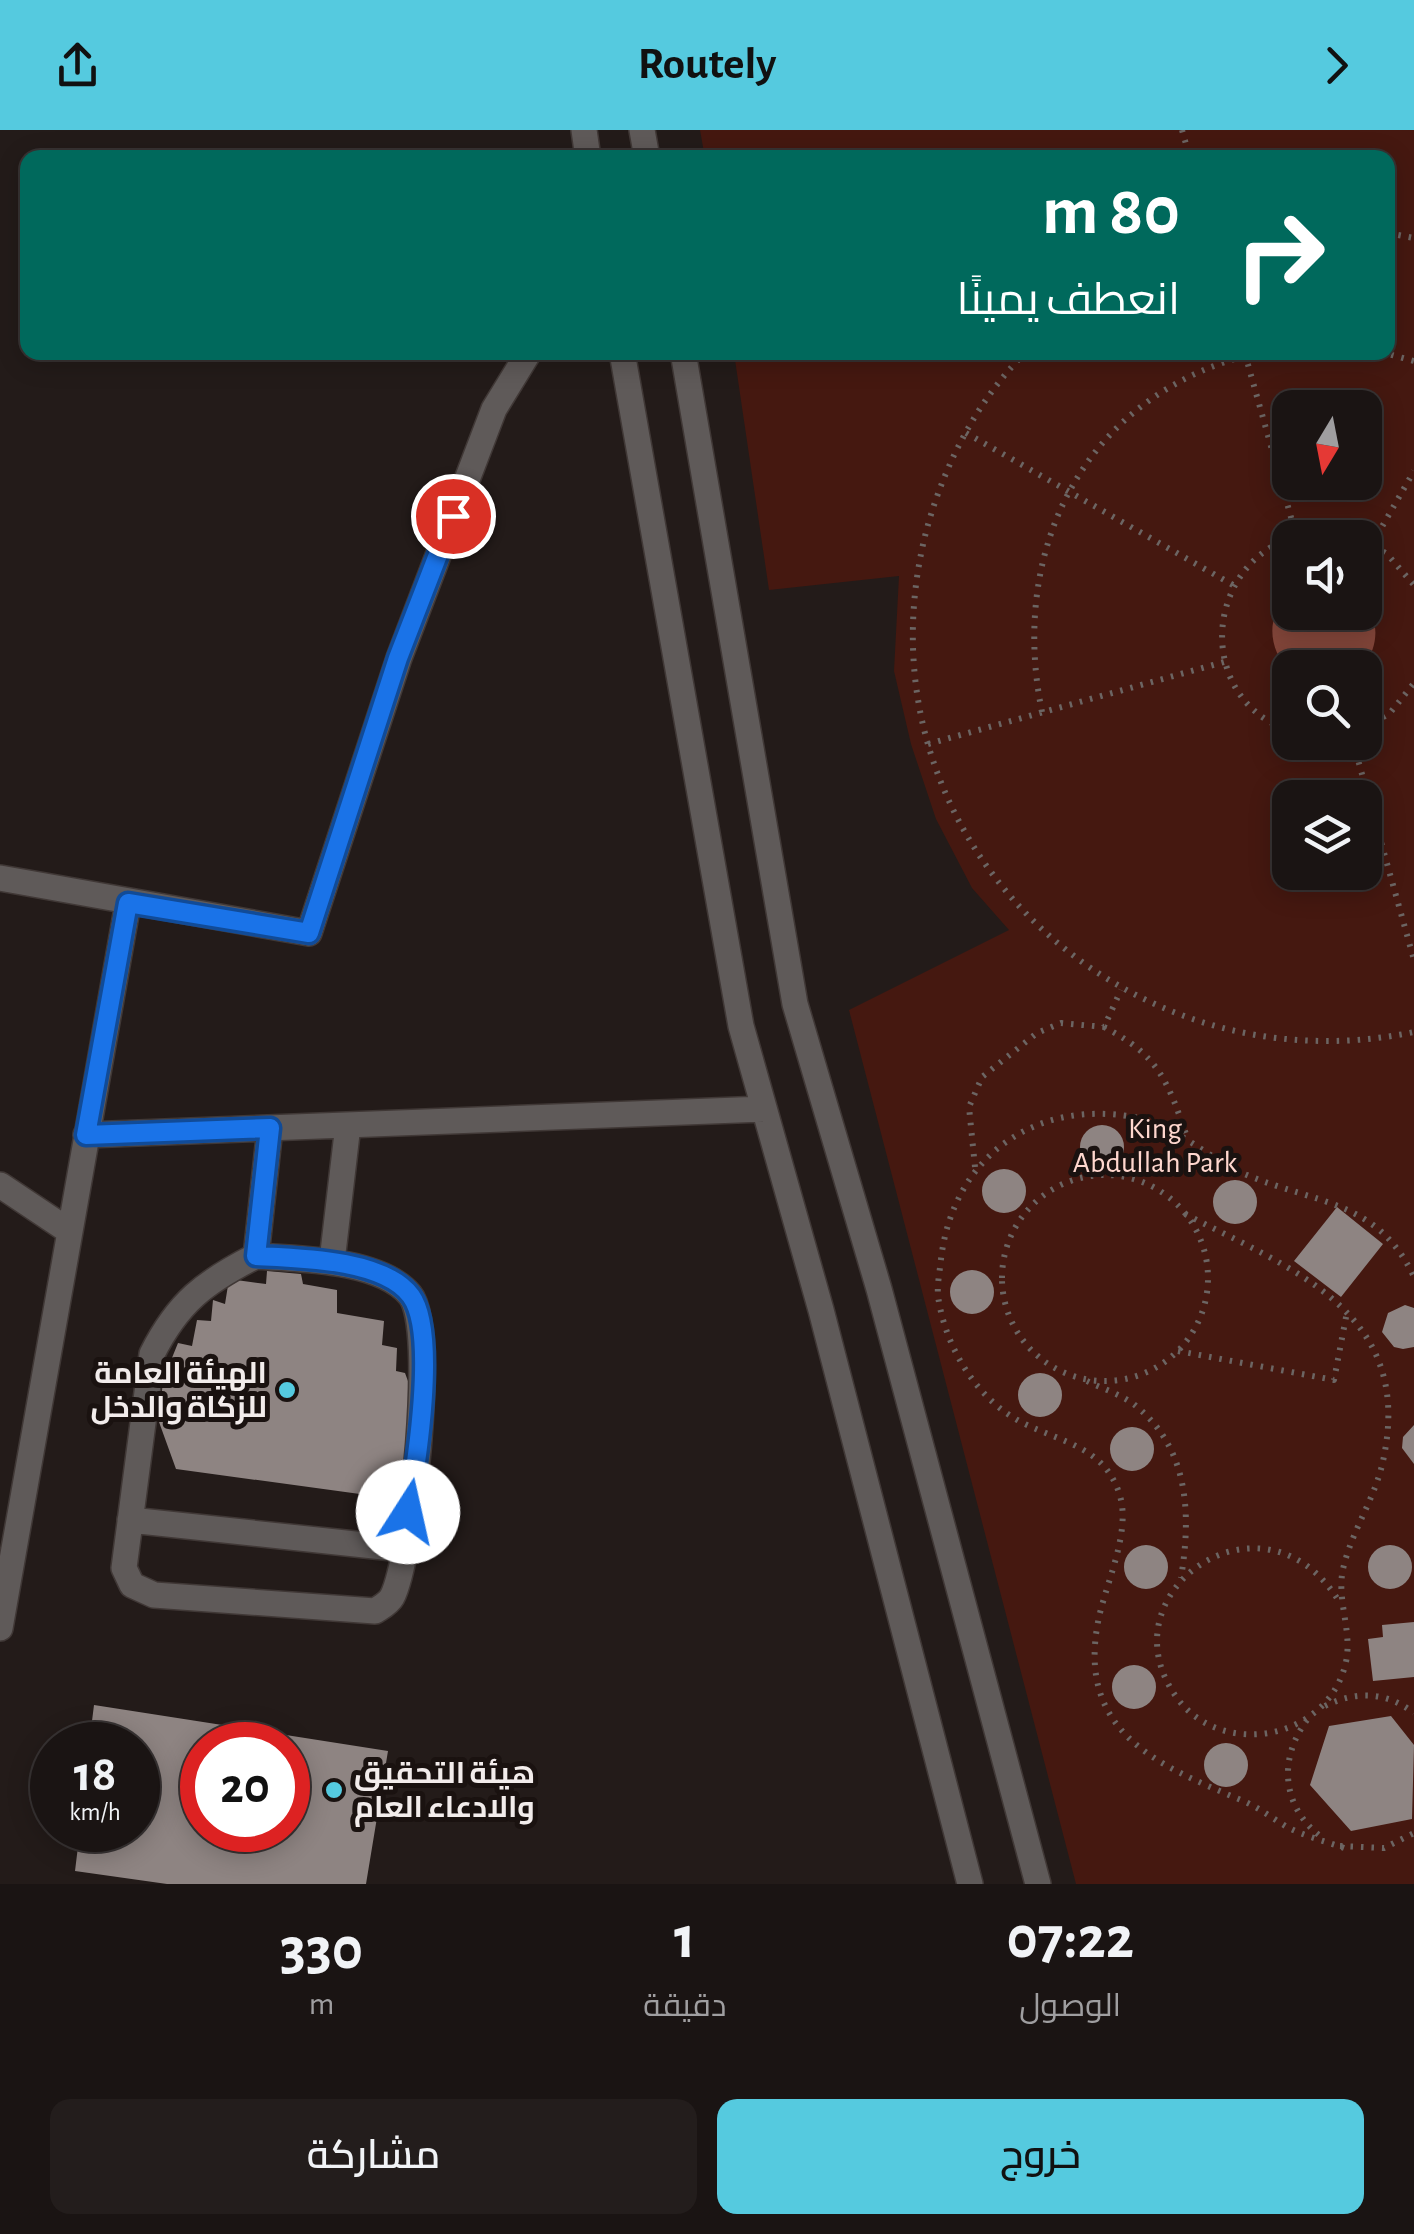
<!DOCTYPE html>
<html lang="ar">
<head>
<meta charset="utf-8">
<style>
  body { margin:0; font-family:"Alegreya Sans",Cairo,sans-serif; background:#231d1c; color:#f1f3f6; direction:rtl; height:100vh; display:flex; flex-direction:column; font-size:38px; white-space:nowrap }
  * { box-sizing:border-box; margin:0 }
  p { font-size:32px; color:#9f9ea0 }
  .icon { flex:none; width:55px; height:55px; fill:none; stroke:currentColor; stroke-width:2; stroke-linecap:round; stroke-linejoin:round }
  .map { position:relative; height:1754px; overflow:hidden; direction:ltr }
  .details { display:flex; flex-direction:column; background:#1a1413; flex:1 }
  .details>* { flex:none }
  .top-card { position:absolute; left:20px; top:20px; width:1375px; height:210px; border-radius:20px; box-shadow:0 5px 25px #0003,0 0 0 2px #383333; direction:rtl; background:#00695c; color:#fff; overflow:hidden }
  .needle { width:65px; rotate:190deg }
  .buttons { position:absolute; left:1272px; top:260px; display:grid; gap:20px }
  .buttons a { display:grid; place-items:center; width:110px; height:110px; border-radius:20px; background:#1a1413; box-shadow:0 5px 25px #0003,0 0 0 2px #383333; font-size:50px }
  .speed { position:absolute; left:30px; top:1592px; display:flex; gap:20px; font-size:50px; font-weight:700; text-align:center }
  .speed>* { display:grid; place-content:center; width:130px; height:130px; border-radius:50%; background:#1a1413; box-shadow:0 5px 25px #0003,0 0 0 2px #383333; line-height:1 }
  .speed small { font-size:25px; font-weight:400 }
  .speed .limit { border:15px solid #d22; background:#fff; color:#111 }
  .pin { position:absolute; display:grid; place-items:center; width:85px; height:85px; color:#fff; margin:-42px; border:5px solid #fff; border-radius:50%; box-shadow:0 2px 10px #0007 }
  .me { position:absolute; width:110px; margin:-55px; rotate:10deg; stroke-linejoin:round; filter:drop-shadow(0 0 8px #0008) }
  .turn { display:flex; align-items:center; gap:35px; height:210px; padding:0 50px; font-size:45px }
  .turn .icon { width:130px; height:130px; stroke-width:2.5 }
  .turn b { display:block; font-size:70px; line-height:85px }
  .eta { display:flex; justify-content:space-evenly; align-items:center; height:170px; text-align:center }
  .eta b { font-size:60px; font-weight:600; line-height:70px }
  .cta { display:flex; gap:20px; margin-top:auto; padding:20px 50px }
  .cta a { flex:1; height:115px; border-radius:20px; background:#55cadf; color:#111; font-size:40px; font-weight:600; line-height:115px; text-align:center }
  .cta a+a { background:#231d1c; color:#f1f3f6 }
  header { display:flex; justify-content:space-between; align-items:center; height:130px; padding:0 50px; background:#55cadf; color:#111; font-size:45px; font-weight:600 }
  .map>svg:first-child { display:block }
  .green { fill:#451810; fill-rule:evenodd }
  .water { fill:#83463a }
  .building { fill:#8e8482; fill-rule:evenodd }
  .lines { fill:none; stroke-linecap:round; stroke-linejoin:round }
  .minor-casing { stroke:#403836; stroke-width:28 }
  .path { stroke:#6c6563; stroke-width:6; stroke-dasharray:2.5 8; stroke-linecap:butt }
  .minor { stroke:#5f5a59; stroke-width:25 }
  .route-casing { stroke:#114b97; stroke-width:25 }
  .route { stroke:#1a73e8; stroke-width:18 }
  .poi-dot { fill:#55cadf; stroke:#1a1210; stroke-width:4 }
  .labels { text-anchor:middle; stroke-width:10; stroke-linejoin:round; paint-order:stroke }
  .park-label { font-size:30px; fill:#ffd7ce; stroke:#1a1210 }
  .poi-label { font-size:30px; font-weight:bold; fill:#f2eceb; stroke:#1a1210; text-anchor:end }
</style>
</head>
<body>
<header><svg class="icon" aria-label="forward" viewBox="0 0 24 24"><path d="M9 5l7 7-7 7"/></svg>Routely<svg class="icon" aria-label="share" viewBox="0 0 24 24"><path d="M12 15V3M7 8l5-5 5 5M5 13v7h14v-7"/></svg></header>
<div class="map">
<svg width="1414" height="1754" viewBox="0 0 1414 1754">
  <rect width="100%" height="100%" fill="#231b19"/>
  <path class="green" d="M700 0H1414V1754H1076L849 880 1009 800 972 758 936 689 911 614 894 541 899 446 769 460 734 223 1388 222V28H705ZM1290 278H1365V352H1290ZM1290 408H1365V482H1290ZM1290 538H1365V612H1290ZM1290 668H1365V742H1290Z"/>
  <path class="water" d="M1290 464V482H1365V472C1380 494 1378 515 1364 537L1290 538V543C1269 519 1264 487 1290 464Z"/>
  <path class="building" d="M1080 1017a22 22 0 1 1 44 0a22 22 0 1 1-44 0Z
    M982 1061a22 22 0 1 1 44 0a22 22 0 1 1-44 0Z
    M1213 1072a22 22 0 1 1 44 0a22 22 0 1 1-44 0Z
    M1337 1077 1383 1114 1341 1167 1294 1131Z
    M950 1162a22 22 0 1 1 44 0a22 22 0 1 1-44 0Z
    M267 1141 301 1144 303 1154 337 1160V1183L384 1191 382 1215 397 1218 396 1241 405 1243 415 1270 414 1304 402 1350 389 1368 176 1339 159 1292 163 1250 178 1213 192 1216 197 1190 211 1191 213 1170 225 1174 229 1149 266 1154Z
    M1405 1175 1414 1178V1217L1403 1219 1394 1217 1382 1202 1388 1183Z
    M1018 1265a22 22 0 1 1 44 0a22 22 0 1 1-44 0Z
    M1414 1295V1334L1402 1318 1403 1307Z
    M1110 1319a22 22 0 1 1 44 0a22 22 0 1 1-44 0Z
    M1368 1437a22 22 0 1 1 44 0a22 22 0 1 1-44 0Z
    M1124 1437a22 22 0 1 1 44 0a22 22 0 1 1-44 0Z
    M1414 1492V1547L1373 1551 1368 1509 1383 1507 1382 1495Z
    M1112 1557a22 22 0 1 1 44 0a22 22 0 1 1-44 0Z
    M94 1575 388 1621 366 1754H167L75 1741 80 1700H138V1615H89ZM202 1615H288V1700H202Z
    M1391 1586 1414 1615 1412 1689 1351 1701 1310 1655 1329 1596Z
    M1204 1635a22 22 0 1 1 44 0a22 22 0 1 1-44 0Z"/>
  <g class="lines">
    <g class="minor-casing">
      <path id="minor" d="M584 0 588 28
        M642 0 647 28
        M622 222 741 896 821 1180 970 1754
        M683 222 795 874 879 1159 1038 1754
        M0 748 309 803 399 528 494 279 529 222
        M86 1005 764 979
        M0 1055 69 1101
        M256 1126C299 1129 380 1129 410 1165 437 1197 412 1429 392 1467 388 1474 381 1477 375 1481L154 1465 132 1455 124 1438 152 1224C178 1172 205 1152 256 1126Z
        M256 1126 270 998
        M332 1131 348 995
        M130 1390 402 1419
        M0 1498 128 773"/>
    </g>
    <path class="path" d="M1182 0 1190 28
      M1388 103 1414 108
      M1026 222C976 271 942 339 925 406 852 705 1119 963 1414 902
      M1381 222 1414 231
      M1245 224 1296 405
      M966 303 1233 455
      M1296 405 1335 402 1358 408
      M1290 408C1202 440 1197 570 1290 601
      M1365 411 1387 424 1414 455
      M1372 414 1414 341
      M1042 582C1008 416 1087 260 1261 222
      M1365 598 1390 583 1414 553
      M1353 612 1414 830
      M928 614 1224 532
      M1104 897C1160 926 1168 952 1188 1010
      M975 1037 969 977 982 947 1037 903 1061 893 1104 897 1121 860
      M1002 1148a103 103 0 1 1 206 0a103 103 0 1 1-206 0Z
      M1185 1084C1292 1139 1413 1182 1384 1326 1377 1366 1352 1399 1343 1439 1336 1472 1354 1503 1345 1536 1325 1610 1222 1629 1177 1568 1100 1462 1265 1348 1340 1473
      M1178 1221 1334 1250 1347 1182
      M1087 1251C1103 1259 1123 1265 1136 1276 1190 1320 1191 1386 1181 1448
      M1325 1576C1355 1561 1386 1561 1414 1583
      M1307 1590C1278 1629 1282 1676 1320 1706
      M1340 1716 1384 1718 1414 1703
      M1344 1718C1325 1711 1304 1706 1287 1697 1272 1688 1258 1677 1241 1670 1157 1635 1077 1602 1098 1492 1105 1455 1131 1403 1120 1366 1106 1318 1064 1313 1023 1293 977 1270 945 1217 938 1166 937 1154 940 1140 941 1129 953 1028 1033 969 1134 987 1177 995 1208 1029 1247 1045 1316 1074 1378 1070 1414 1147"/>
    <use href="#minor" class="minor"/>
  </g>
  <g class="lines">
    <g class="route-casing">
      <path id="route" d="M408 1382C416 1337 438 1203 411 1166 384 1129 298 1128 256 1126L270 998 86 1005 128 773 309 803 398 528 453 386"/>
    </g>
    <use href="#route" class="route"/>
  </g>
  <g class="poi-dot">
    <circle cx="287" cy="1260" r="10"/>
    <circle cx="334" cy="1660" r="10"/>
  </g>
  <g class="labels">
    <g class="park-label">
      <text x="1155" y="1008">King<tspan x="1155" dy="34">Abdullah Park</tspan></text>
    </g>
    <g class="poi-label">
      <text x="267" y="1253">الهيئة العامة<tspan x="267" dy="34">للزكاة والدخل</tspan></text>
      <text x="354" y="1653" text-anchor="start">هيئة التحقيق<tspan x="354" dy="34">والادعاء العام</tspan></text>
    </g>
  </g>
</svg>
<div class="buttons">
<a><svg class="needle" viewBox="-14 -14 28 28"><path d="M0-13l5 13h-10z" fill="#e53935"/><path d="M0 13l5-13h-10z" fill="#9f9ea0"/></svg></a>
<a><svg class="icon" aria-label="sound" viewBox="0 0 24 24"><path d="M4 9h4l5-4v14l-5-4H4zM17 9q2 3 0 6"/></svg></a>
<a><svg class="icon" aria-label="search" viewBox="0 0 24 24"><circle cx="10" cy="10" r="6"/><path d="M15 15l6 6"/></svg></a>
<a><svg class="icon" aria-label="layers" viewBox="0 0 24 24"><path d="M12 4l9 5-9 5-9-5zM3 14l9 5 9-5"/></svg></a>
</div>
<div class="speed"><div>18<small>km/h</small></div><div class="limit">20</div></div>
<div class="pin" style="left:453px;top:386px;background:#d93025"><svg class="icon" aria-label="arrive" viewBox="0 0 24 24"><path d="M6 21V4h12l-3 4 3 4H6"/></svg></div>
<svg class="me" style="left:408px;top:1382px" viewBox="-20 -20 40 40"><circle r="19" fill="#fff"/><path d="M0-13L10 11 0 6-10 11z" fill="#1a73e8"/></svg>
<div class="top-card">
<div class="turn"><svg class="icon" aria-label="right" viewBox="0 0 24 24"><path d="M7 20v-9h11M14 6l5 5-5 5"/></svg><div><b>80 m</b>انعطف يمينًا</div></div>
</div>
</div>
<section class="details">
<div class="eta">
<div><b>07:22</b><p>الوصول</p></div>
<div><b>1</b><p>دقيقة</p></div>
<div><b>330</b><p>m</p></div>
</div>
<div class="cta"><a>خروج</a><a>مشاركة</a></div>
</section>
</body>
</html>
